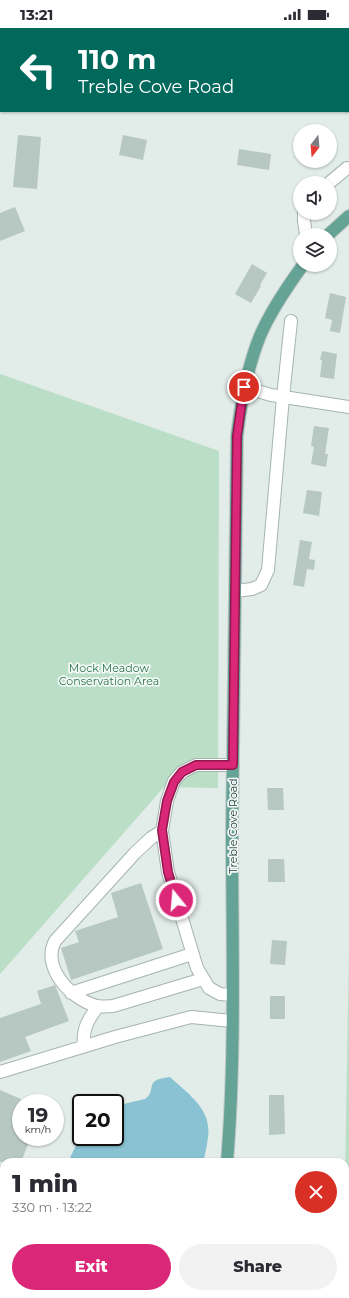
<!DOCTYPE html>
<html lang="en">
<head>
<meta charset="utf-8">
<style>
  body { margin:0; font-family:Montserrat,sans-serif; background:#f2f2f3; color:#2b2b33; height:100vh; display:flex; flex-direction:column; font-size:15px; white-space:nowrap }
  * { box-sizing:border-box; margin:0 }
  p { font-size:13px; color:#7c7c81 }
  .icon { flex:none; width:22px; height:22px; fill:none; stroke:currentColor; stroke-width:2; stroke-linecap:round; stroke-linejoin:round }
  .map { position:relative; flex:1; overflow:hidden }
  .panel { position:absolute; left:0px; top:1130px; width:349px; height:140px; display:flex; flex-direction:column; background:#fff; border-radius:12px 12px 0 0; box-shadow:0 1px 3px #0004 }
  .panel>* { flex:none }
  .guide { position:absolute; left:0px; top:0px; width:349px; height:84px; box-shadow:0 1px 3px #0004; background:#00695c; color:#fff; overflow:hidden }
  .needle { width:26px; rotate:196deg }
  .buttons { position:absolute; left:293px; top:96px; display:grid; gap:8px }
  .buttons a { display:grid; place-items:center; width:44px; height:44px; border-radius:50%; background:#fff; box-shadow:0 1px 3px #0004; font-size:20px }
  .speed { position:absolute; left:12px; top:1066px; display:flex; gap:8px; font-size:20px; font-weight:700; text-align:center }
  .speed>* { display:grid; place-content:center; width:52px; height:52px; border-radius:50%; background:#fff; box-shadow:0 1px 3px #0004; line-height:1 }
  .speed small { font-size:10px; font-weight:400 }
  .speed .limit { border:2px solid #111; border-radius:6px; background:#fff; color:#111 }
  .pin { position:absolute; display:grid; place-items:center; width:34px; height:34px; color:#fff; margin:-17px; border:2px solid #fff; border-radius:50%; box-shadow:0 1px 4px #0007 }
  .me { position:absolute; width:44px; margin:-22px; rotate:343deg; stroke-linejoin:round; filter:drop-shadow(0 0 3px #0008) }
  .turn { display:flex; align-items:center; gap:14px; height:84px; padding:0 12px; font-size:18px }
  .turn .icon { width:52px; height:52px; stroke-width:2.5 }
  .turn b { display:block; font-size:28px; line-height:34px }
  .round { display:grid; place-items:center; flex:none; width:42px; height:42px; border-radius:21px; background:#f2f2f3 }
  .overview { display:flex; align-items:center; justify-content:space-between; height:68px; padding:0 12px }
  h1 { font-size:24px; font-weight:800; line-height:30px }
  .action { display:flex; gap:8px; margin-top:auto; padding:8px 12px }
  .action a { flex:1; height:46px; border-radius:24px; background:#db2777; color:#fff; font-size:16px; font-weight:800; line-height:46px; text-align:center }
  .action a+a { background:#f2f2f3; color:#2b2b33 }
  .status { display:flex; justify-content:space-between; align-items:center; height:28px; padding:0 20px; background:#fff; direction:ltr }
  .status svg { height:11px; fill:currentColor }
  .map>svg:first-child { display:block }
  .green { fill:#badec6 }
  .water { fill:#89c2d2 }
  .building { fill:#b7c7c2 }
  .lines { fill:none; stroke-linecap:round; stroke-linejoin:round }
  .minor-casing { stroke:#a5b4b0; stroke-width:14 }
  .major-casing { stroke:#c1c9c7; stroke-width:14 }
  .minor { stroke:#fff; stroke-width:12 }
  .major { stroke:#66a397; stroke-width:12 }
  .route-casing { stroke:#8e194d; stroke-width:10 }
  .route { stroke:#db2777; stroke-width:7 }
  .labels { text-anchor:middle; stroke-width:3.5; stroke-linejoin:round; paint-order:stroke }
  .park-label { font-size:11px; fill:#2b754c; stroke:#f3f9f6 }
  .street-label { font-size:11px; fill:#223e38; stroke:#f3f9f6 }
</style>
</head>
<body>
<div class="status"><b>13:21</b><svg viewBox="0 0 49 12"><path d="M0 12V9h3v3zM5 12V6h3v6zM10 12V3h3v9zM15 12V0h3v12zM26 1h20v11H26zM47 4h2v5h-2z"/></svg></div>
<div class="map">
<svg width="349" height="1270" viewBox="0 0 349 1270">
  <rect width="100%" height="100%" fill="#e2ece8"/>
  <path class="green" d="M0 346 219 423 218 760 164 759 0 946Z
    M349 921V1270H321L322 1266H345V1152Z"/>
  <path class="water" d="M170 1049C188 1066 212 1081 208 1109 207 1118 205 1126 203 1134H68L81 1107V1109H115V1078L145 1071C158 1062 142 1052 170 1049Z
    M62 1266H116C101 1270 77 1270 62 1266Z"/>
  <path class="building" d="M18 107 41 109 37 161 13 159Z
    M123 107 147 112 143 132 119 127Z
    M239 121 271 126 269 142 237 137Z
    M15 179 25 203 0 213V185Z
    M252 236 267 245 260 257 261 258 251 275 235 266Z
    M330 265 346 269 340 305 330 303 332 292 325 290Z
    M322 323 337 326 334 351 320 349 322 332H320Z
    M314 398 329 400 325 426H328L326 439 311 436 314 419 311 418Z
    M307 462 322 464 319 488 303 485Z
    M300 512 312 514 309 531 315 532 314 542 307 541 304 559 293 557Z
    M267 760H283L284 782H268Z
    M268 831H284L285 854H268Z
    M141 855 163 921 71 952 61 920 79 914 75 903 118 889 111 865Z
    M272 912 287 913 285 937 270 936Z
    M55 957 69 993 25 1009 31 1023 0 1034V990L41 976 37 963Z
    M270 968H285V991H270Z
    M0 1062 21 1071V1109H31L21 1134H0Z
    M269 1067H284L285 1106 269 1107Z"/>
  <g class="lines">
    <g class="minor-casing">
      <path id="minor" d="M116 1V0
        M329 155 347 140
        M304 185V193L306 207
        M244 359 271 367 349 379
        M235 563 252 561 261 557 268 542 283 369 291 293
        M162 803 151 810 135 825 55 913C41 940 72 972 97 978 102 979 108 978 113 978L203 951
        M71 965 192 926
        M232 967 220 966 209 960 197 940 168 844 162 803 167 773 174 753 182 744 196 737H233
        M84 1018C82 1001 88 992 98 978
        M0 1044 115 1009 191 989 232 993"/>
    </g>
    <g class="major-casing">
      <path id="major" d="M0 53H1
        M348 78H349
        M328 207 349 188
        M227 1134C236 1024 232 913 232 802 233 671 235 540 237 408 241 374 247 340 260 308 271 282 287 259 303 237
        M199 1270 200 1266"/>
    </g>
    <use href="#minor" class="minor"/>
    <use href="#major" class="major"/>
  </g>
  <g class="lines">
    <g class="route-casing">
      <path id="route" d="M176 872 168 844 162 802 167 773 174 754 182 744 196 737H233L237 408 244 359"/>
    </g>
    <use href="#route" class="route"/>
  </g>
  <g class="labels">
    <g class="park-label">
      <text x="109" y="644">Mock Meadow<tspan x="109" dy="13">Conservation Area</tspan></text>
    </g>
    <g class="street-label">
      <text transform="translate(233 798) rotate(-90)" y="4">Treble Cove Road</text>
    </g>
  </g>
</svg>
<div class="buttons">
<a><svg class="needle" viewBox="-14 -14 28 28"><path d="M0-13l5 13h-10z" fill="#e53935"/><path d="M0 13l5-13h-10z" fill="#7c7c81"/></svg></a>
<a><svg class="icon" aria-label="sound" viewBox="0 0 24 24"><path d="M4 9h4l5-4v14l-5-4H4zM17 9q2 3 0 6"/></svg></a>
<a><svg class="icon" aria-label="layers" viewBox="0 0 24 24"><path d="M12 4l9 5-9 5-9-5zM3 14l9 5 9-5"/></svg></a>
</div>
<div class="speed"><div>19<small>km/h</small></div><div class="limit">20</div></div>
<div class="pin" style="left:244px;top:359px;background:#d93025"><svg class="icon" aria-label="arrive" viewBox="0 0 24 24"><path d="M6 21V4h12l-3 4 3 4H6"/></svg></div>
<svg class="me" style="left:176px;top:872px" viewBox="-20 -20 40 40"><circle r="17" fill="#db2777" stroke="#fff" stroke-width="3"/><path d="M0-11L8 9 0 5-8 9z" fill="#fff"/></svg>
<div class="guide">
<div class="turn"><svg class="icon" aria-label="left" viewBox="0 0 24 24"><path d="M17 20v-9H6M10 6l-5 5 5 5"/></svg><div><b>110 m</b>Treble Cove Road</div></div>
</div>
<section class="panel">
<div class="overview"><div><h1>1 min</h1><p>330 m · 13:22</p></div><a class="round" style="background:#d93025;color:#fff"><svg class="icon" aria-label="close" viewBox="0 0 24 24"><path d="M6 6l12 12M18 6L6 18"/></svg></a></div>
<div class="action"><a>Exit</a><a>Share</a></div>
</section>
</div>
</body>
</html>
